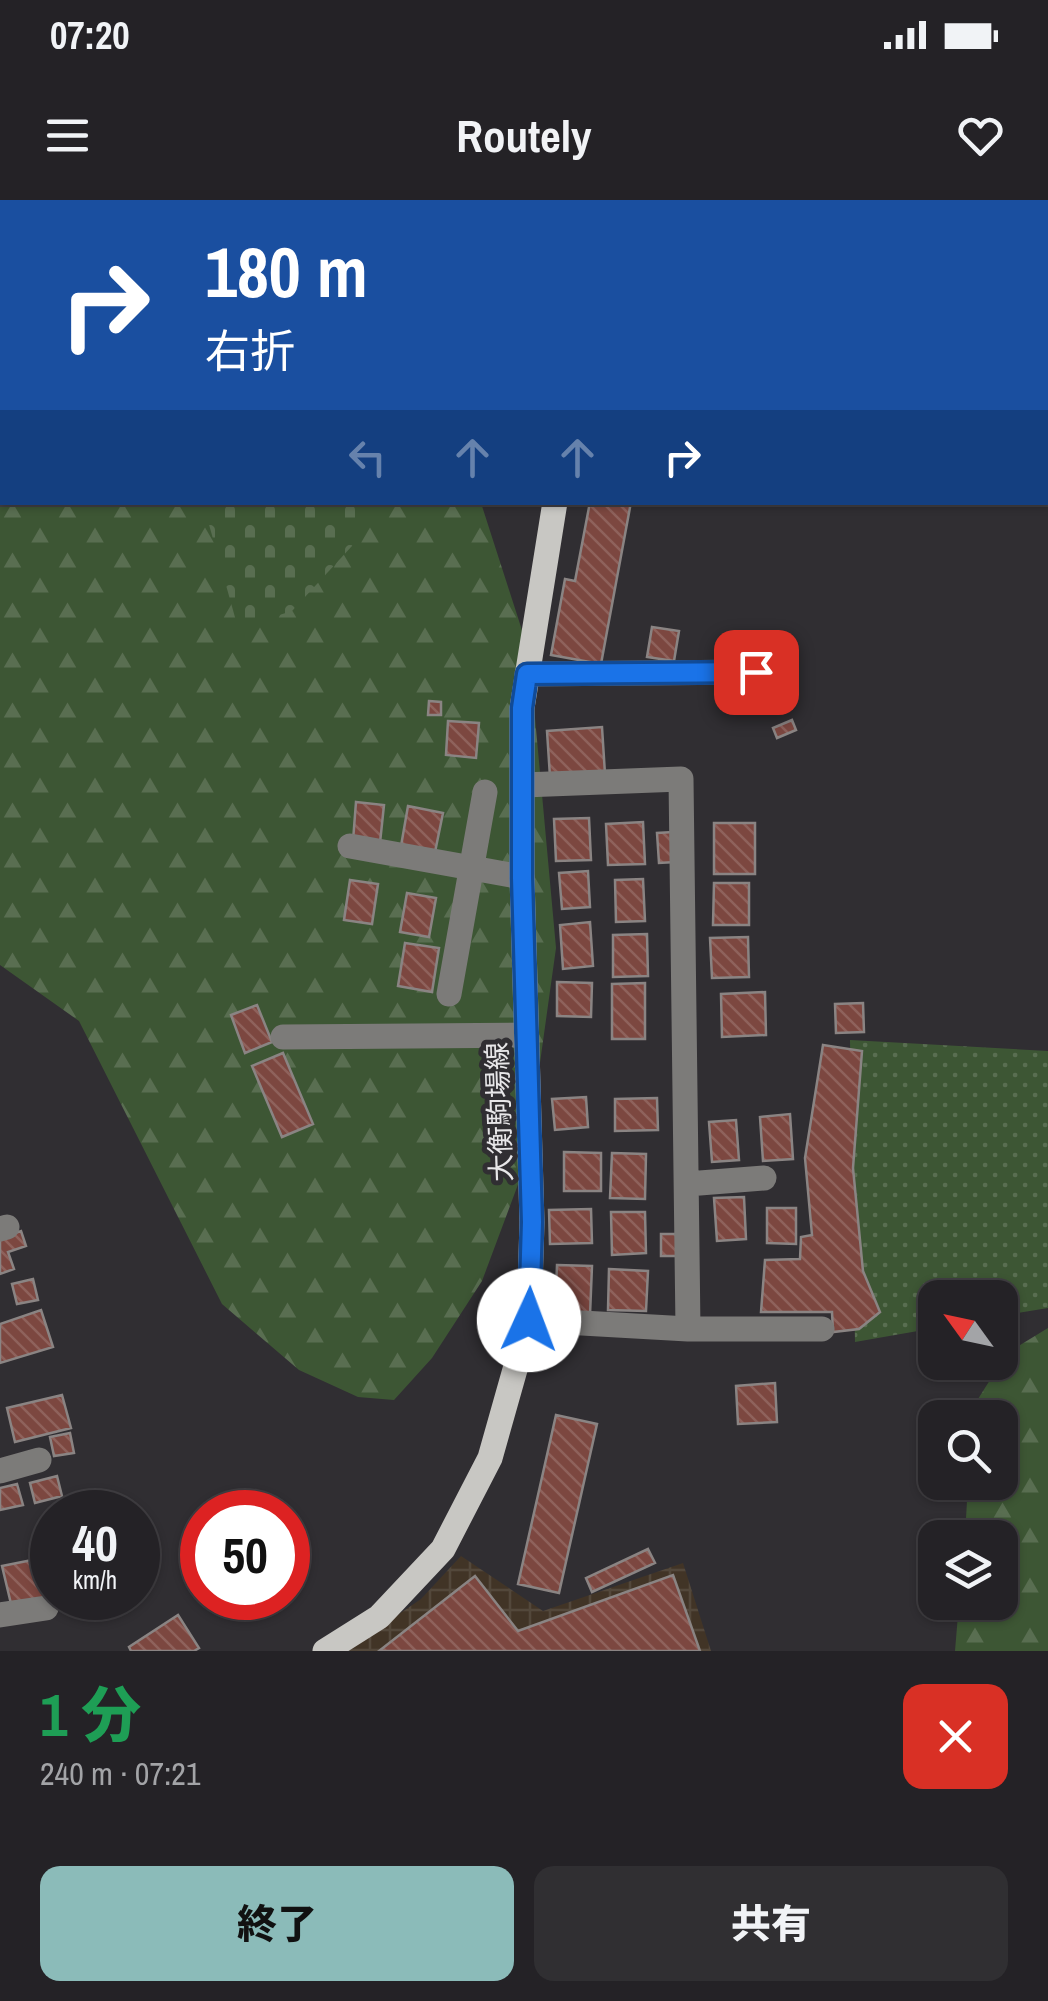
<!DOCTYPE html>
<html lang="ja">
<head>
<meta charset="utf-8">
<style>
  body { margin:0; font-family:"Archivo Narrow","Noto Sans JP",sans-serif; background:#302f32; color:#f1f3f6; height:100vh; display:flex; flex-direction:column; font-size:38px; white-space:nowrap }
  * { box-sizing:border-box; margin:0 }
  p { font-size:32px; color:#a3a4a7 }
  .icon { flex:none; width:55px; height:55px; fill:none; stroke:currentColor; stroke-width:2; stroke-linecap:round; stroke-linejoin:round }
  .map { position:relative; height:1451px; overflow:hidden }
  .panel { display:flex; flex-direction:column; background:#242226; flex:1 }
  .panel>* { flex:none }
  .guide { position:absolute; left:0px; top:0px; width:1050px; height:305px; box-shadow:0 2px 8px #0004,0 0 0 2px #413f43; background:#1a4fa0; color:#fff; overflow:hidden }
  .needle { width:65px; rotate:303deg }
  .fabs { position:absolute; left:918px; top:1080px; display:grid; gap:20px }
  .fabs a { display:grid; place-items:center; width:100px; height:100px; border-radius:20px; background:#242226; box-shadow:0 2px 8px #0004,0 0 0 2px #413f43; font-size:50px }
  .speed { position:absolute; left:30px; top:1290px; display:flex; gap:20px; font-size:50px; font-weight:700; text-align:center }
  .speed>* { display:grid; place-content:center; width:130px; height:130px; border-radius:50%; background:#242226; box-shadow:0 2px 8px #0004,0 0 0 2px #413f43; line-height:1 }
  .speed small { font-size:25px; font-weight:400 }
  .speed .limit { border:15px solid #d22; background:#fff; color:#111 }
  .pin { position:absolute; display:grid; place-items:center; width:85px; height:85px; color:#fff; margin:-42px; border-radius:20px; box-shadow:0 5px 15px #0006 }
  .me { position:absolute; width:110px; margin:-55px; rotate:2deg; stroke-linejoin:round; filter:drop-shadow(0 0 8px #0008) }
  .turn { display:flex; align-items:center; gap:35px; height:210px; padding:0 40px; font-size:45px }
  .turn .icon { width:130px; height:130px; stroke-width:2.5 }
  .turn b { display:block; font-size:70px; line-height:85px }
  .lanes { display:flex; align-items:center; height:95px; padding:0 40px; background:#0003; justify-content:center; gap:50px; direction:ltr }
  .lanes .off { opacity:.35 }
  .round { display:grid; place-items:center; flex:none; width:105px; height:105px; border-radius:20px; background:#302f32 }
  .overview { display:flex; align-items:center; justify-content:space-between; height:170px; padding:0 40px }
  h1 { font-size:60px; font-weight:800; line-height:75px; color:#1e9e55 }
  .button { display:flex; gap:20px; margin-top:auto; padding:20px 40px }
  .button a { flex:1; height:115px; border-radius:20px; background:#8bbbb9; color:#111; font-size:40px; font-weight:800; line-height:115px; text-align:center }
  .button a+a { background:#302f32; color:#f1f3f6 }
  .status { display:flex; justify-content:space-between; align-items:center; height:70px; padding:0 50px; background:#242226; direction:ltr }
  .status svg { height:28px; fill:currentColor }
  header { display:flex; justify-content:space-between; align-items:center; height:130px; padding:0 40px; background:#242226; font-size:45px; font-weight:800 }
  .map>svg:first-child { display:block }
  .industrial { fill:url(#industrial-grid) }
  .grass { fill:url(#grass-dots) }
  .forest { fill:url(#forest-firs) }
  .cemetery { fill:url(#cemetery-stones) }
  .building { fill:url(#building-back-hatch); stroke:#8a8483; stroke-width:2.5 }
  .lines { fill:none; stroke-linecap:round; stroke-linejoin:round }
  .minor { stroke:#7c7b79; stroke-width:25 }
  .major { stroke:#c8c7c3; stroke-width:25 }
  .route-casing { stroke:#114b97; stroke-width:25 }
  .route { stroke:#1a73e8; stroke-width:18 }
  .labels { text-anchor:middle; stroke-width:10; stroke-linejoin:round; paint-order:stroke }
  .street-label { font-size:28px; fill:#e8e7e9; stroke:#302e32 }
</style>
</head>
<body>
<div class="status"><b>07:20</b><svg viewBox="0 0 49 12"><path d="M0 12V9h3v3zM5 12V6h3v6zM10 12V3h3v9zM15 12V0h3v12zM26 1h20v11H26zM47 4h2v5h-2z"/></svg></div>
<header><svg class="icon" aria-label="menu" viewBox="0 0 24 24"><path d="M4 6h16M4 12h16M4 18h16"/></svg>Routely<svg class="icon" aria-label="heart" viewBox="0 0 24 24"><path d="M12 20l-8-8c-3-5 5-10 8-4 3-6 11-1 8 4z"/></svg></header>
<div class="map">
<svg width="1048" height="1451" viewBox="0 0 1048 1451">
  <defs>
    <pattern id="industrial-grid" width="8" height="8" patternUnits="userSpaceOnUse" patternTransform="scale(2.5)"><rect width="8" height="8" fill="#413426"/><path d="M0 4h8M4 0v8" fill="none" stroke="#53483b"/></pattern>
    <pattern id="grass-dots" width="8" height="8" patternUnits="userSpaceOnUse" patternTransform="scale(2.5)"><rect width="8" height="8" fill="#3d5634"/><path d="M2 2h.1M6 6h.1" fill="none" stroke="#596e51" stroke-width="1.8" stroke-linecap="round"/></pattern>
    <pattern id="forest-firs" width="22" height="20" patternUnits="userSpaceOnUse" patternTransform="scale(2.5)"><rect width="22" height="20" fill="#3d5634"/><path d="M5 1l3.5 6h-7zM16 11l3.5 6h-7z" fill="#596e51"/></pattern>
    <pattern id="cemetery-stones" width="16" height="16" patternUnits="userSpaceOnUse" patternTransform="scale(2.5)"><rect width="16" height="16" fill="#3d5634"/><path d="M2 7V4a2 2 0 0 1 4 0v3zM10 15v-3a2 2 0 0 1 4 0v3z" fill="#596e51"/></pattern>
    <pattern id="building-back-hatch" width="6" height="6" patternUnits="userSpaceOnUse" patternTransform="scale(2.5)"><rect width="6" height="6" fill="#7c4740"/><path d="M-1 5l2 2M0 0l6 6M5-1l2 2" fill="none" stroke="#8f625c"/></pattern>
  </defs>
  <rect width="100%" height="100%" fill="#302e32"/>
  <path class="industrial" d="M461 1356 543 1411 683 1363 711 1451H345L421 1399Z"/>
  <path class="grass" d="M850 840 1048 851V1108L1000 1116V1098H935V1128L855 1142Z"/>
  <path class="forest" d="M0 48H2V302L481 303 529 452 556 748 526 963 482 1081 432 1158 394 1200 358 1197 299 1170 222 1104 79 821 0 765Z
    M1048 1128V1451H955L959 1403 1000 1402V1338L965 1337 968 1283 1000 1282V1218L972 1217 973 1207 1007 1153Z"/>
  <path class="cemetery" d="M203 303V302L368 303 352 346 292 411 238 428Z"/>
  <path class="building" d="M590 302H631L601 464 551 455 565 379 575 381Z
    M652 427 679 431 674 461 647 457Z
    M429 501 441 502V515H428Z
    M792 520 796 530 777 538 773 528Z
    M448 521 479 523 476 558 446 555Z
    M602 527 605 574 550 577 547 531Z
    M356 602 384 605 380 643 353 641Z
    M408 606 443 613 435 652 401 646Z
    M589 618 591 660 556 661 554 619Z
    M643 622 645 664 608 665 606 624Z
    M714 623H755V674H714Z
    M673 632 675 662 659 663 657 633Z
    M588 671 590 707 562 709 559 673Z
    M643 679 645 721 616 722 615 680Z
    M350 680 378 684 372 724 344 720Z
    M714 683H749V725H713Z
    M407 693 436 698 429 737 400 732Z
    M590 722 593 766 563 769 560 725Z
    M647 734 648 776 613 777V735Z
    M748 737 749 777 712 778 710 738Z
    M405 743 439 748 432 792 398 786Z
    M557 782 592 783 591 817 557 816Z
    M645 783V839H612V784Z
    M765 792 766 835 722 837 721 794Z
    M863 803 864 832 836 833 835 804Z
    M257 805 272 842 245 853 231 815Z
    M823 845 862 851 853 968 863 1071 880 1112 859 1129 833 1132 832 1112H761L765 1060 800 1059 801 1037 812 1035 805 958Z
    M283 853 313 924 282 937 252 866Z
    M586 897 588 927 555 930 552 899Z
    M657 898 658 930 615 931V899Z
    M790 914 793 959 763 961 760 917Z
    M736 920 739 960 712 962 709 922Z
    M564 952 601 953V991H564Z
    M612 953 646 954 645 999 610 998Z
    M744 997 746 1039 717 1041 714 998Z
    M767 1008H796V1044L767 1043Z
    M591 1009 592 1043 550 1044 549 1010Z
    M611 1012H645L646 1053 612 1055Z
    M21 1031 26 1046 8 1052 14 1069 0 1074V1038Z
    M661 1034H678L679 1056H661Z
    M557 1065 592 1066 590 1115 555 1113Z
    M609 1069 648 1071 646 1111 608 1110Z
    M33 1079 38 1100 17 1104 12 1084Z
    M41 1110 53 1147 0 1163V1124Z
    M775 1183 777 1222 738 1224 736 1186Z
    M62 1195 71 1228 15 1242 7 1208Z
    M556 1215 597 1224 559 1393 518 1384Z
    M70 1233 74 1253 54 1256 50 1237Z
    M57 1276 62 1296 35 1303 30 1283Z
    M17 1284 23 1305 0 1310V1288Z
    M648 1349 655 1363 592 1392 586 1378Z
    M52 1356V1398H63L12 1408 2 1366Z
    M673 1375 700 1451H379L475 1376 518 1431Z
    M178 1415 199 1448 194 1451H131L129 1447Z"/>
  <g class="lines">
    <path class="minor" d="M759 0 769 2
      M527 474 756 472
      M523 585 681 579 688 1129
      M350 646 522 677
      M449 794 485 592
      M283 837 526 835
      M687 984 764 978
      M0 1029 7 1027
      M529 1120 688 1129H822
      M0 1271 39 1260
      M0 1415 46 1408"/>
    <path class="major" d="M612 2 613 0
      M325 1451 379 1417 443 1349 490 1258 529 1120 532 1022 522 677V508L555 302"/>
  </g>
  <g class="lines">
    <g class="route-casing">
      <path id="route" d="M529 1120 532 1022 522 678V508L527 474 756 472"/>
    </g>
    <use href="#route" class="route"/>
  </g>
  <g class="labels">
    <g class="street-label">
      <text transform="translate(499 912) rotate(-92)" y="10">大衡駒場線</text>
    </g>
  </g>
</svg>
<div class="fabs">
<a><svg class="needle" viewBox="-14 -14 28 28"><path d="M0-13l5 13h-10z" fill="#e53935"/><path d="M0 13l5-13h-10z" fill="#a3a4a7"/></svg></a>
<a><svg class="icon" aria-label="search" viewBox="0 0 24 24"><circle cx="10" cy="10" r="6"/><path d="M15 15l6 6"/></svg></a>
<a><svg class="icon" aria-label="layers" viewBox="0 0 24 24"><path d="M12 4l9 5-9 5-9-5zM3 14l9 5 9-5"/></svg></a>
</div>
<div class="speed"><div>40<small>km/h</small></div><div class="limit">50</div></div>
<div class="pin" style="left:756px;top:472px;background:#d93025"><svg class="icon" aria-label="arrive" viewBox="0 0 24 24"><path d="M6 21V4h12l-3 4 3 4H6"/></svg></div>
<svg class="me" style="left:529px;top:1120px" viewBox="-20 -20 40 40"><circle r="19" fill="#fff"/><path d="M0-13L10 11 0 6-10 11z" fill="#1a73e8"/></svg>
<div class="guide">
<div class="turn"><svg class="icon" aria-label="right" viewBox="0 0 24 24"><path d="M7 20v-9h11M14 6l5 5-5 5"/></svg><div><b>180 m</b>右折</div></div>
<div class="lanes"><svg class="icon off" aria-label="left" viewBox="0 0 24 24"><path d="M17 20v-9H6M10 6l-5 5 5 5"/></svg><svg class="icon off" aria-label="ahead" viewBox="0 0 24 24"><path d="M12 20V5M6 11l6-6 6 6"/></svg><svg class="icon off" aria-label="ahead" viewBox="0 0 24 24"><path d="M12 20V5M6 11l6-6 6 6"/></svg><svg class="icon" aria-label="right" viewBox="0 0 24 24"><path d="M7 20v-9h11M14 6l5 5-5 5"/></svg></div>
</div>
</div>
<section class="panel">
<div class="overview"><div><h1>1 分</h1><p>240 m · 07:21</p></div><a class="round" style="background:#d93025;color:#fff"><svg class="icon" aria-label="close" viewBox="0 0 24 24"><path d="M6 6l12 12M18 6L6 18"/></svg></a></div>
<div class="button"><a>終了</a><a>共有</a></div>
</section>
</body>
</html>
